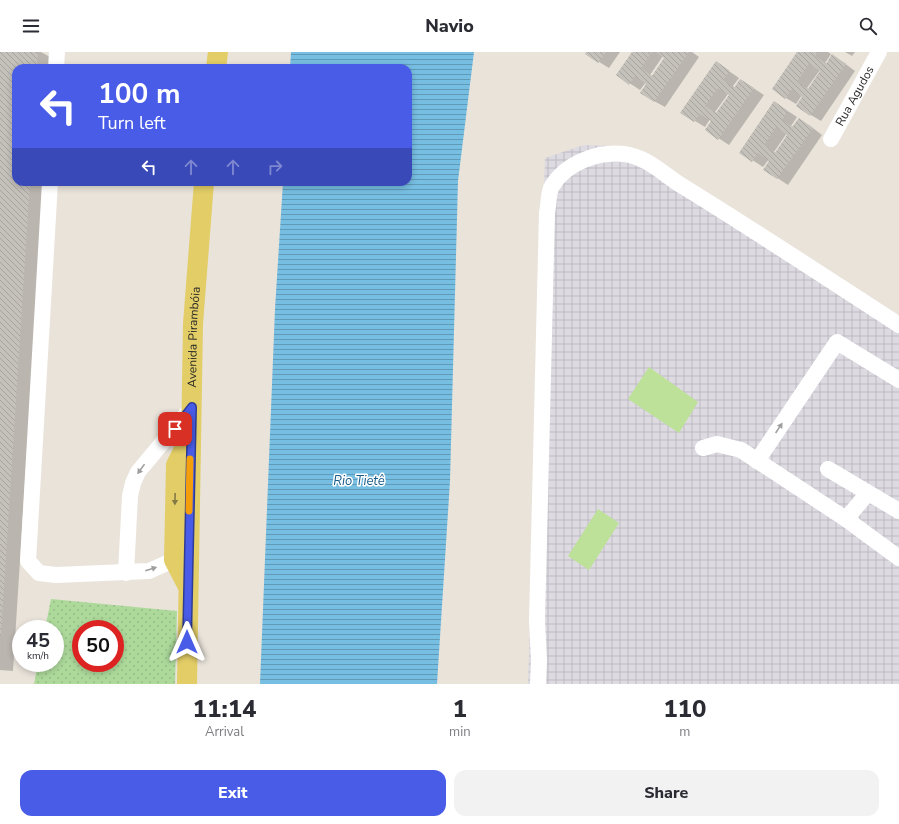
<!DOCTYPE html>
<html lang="en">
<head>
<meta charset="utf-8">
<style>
  body { margin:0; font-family:"Nunito Sans",sans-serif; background:#f2f2f3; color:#2b2b33; height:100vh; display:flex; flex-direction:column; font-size:15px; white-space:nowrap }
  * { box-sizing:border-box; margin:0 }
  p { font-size:13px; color:#7c7c81 }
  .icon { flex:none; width:22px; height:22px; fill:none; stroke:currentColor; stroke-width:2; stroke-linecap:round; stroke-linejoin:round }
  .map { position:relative; height:632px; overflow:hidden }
  .details { display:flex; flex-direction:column; background:#fff; flex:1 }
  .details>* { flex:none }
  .guide { position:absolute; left:12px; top:12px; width:400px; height:122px; border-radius:12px; box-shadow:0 2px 6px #0003; background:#495ce7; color:#fff; overflow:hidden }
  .speed { position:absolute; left:12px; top:568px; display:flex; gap:8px; font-size:20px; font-weight:700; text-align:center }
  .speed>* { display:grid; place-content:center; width:52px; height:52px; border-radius:50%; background:#fff; box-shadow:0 2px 6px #0003; line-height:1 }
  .speed small { font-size:10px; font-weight:400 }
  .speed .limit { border:6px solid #d22; background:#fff; color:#111 }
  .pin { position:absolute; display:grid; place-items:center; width:34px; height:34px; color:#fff; margin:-17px; border-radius:8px; box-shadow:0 2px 6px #0006 }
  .me { position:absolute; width:44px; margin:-22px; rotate:0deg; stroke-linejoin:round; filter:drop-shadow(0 0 3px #0008) }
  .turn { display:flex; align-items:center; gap:14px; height:84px; padding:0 20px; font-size:18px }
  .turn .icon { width:52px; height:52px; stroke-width:2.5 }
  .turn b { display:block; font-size:28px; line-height:34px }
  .lanes { display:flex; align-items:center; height:38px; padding:0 20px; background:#0003; justify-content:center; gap:20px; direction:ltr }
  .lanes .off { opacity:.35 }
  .eta { display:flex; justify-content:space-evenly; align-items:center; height:68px; text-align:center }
  .eta b { font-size:24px; font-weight:800; line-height:28px }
  .button { display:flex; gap:8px; margin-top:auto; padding:8px 20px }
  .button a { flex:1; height:46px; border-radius:12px; background:#495ce7; color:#fff; font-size:16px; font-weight:800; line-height:46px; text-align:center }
  .button a+a { background:#f2f2f3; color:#2b2b33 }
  header { display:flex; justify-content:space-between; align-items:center; height:52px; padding:0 20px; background:#fff; font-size:18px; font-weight:800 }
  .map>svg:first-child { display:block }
  .industrial { fill:url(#industrial-grid) }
  .grass { fill:url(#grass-dots); fill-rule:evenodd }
  .pitch { fill:#bde198 }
  .water { fill:url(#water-rules) }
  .shadow { fill:#0003; fill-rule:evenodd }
  .building { fill:url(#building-back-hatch); fill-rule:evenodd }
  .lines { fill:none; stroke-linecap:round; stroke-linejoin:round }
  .minor { stroke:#fff; stroke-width:16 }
  .major { stroke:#e2cd66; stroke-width:20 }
  .oneway { fill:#9e9e9e }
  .oneway2 { fill:#847a46 }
  .route-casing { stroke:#2f3c96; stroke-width:10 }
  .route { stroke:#495ce7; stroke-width:7 }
  .slow { stroke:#f59e0b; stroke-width:7 }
  .labels { text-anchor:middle; stroke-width:3; stroke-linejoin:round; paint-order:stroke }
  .street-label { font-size:12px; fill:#272727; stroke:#fff }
  .water-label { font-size:13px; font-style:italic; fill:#1a5c89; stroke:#fff }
</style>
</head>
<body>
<header><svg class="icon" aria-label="menu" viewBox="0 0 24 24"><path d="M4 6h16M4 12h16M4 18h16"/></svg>Navio<svg class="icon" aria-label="search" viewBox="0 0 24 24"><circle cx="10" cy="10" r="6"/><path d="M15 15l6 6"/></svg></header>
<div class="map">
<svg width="899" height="632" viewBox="0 0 899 632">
  <defs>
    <pattern id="industrial-grid" width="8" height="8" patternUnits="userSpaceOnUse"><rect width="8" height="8" fill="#dddae1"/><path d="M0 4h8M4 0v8" fill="none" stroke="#bebbc1"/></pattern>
    <pattern id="grass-dots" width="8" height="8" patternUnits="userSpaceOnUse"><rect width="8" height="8" fill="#adda9b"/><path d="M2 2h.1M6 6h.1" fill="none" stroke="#95bb86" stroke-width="1.8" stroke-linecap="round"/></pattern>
    <pattern id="water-rules" width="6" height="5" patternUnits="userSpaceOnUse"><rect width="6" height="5" fill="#76bee2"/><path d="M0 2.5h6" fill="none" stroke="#619ab7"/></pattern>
    <pattern id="building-back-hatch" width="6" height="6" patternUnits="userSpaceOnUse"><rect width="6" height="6" fill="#c4c0ba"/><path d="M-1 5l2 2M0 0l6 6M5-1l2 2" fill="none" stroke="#a8a5a0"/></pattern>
  </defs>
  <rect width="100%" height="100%" fill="#e9e3da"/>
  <path class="industrial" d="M584 93 611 94 647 104 899 267V632H528L545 106Z"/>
  <path class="grass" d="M51 547 177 559 175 632H34L38 611H55V577H45ZM81 577H115V611H81Z"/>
  <path class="pitch" d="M649 315 698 350 679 381 628 347Z
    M598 457 619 471 589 518 568 504Z"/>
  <path class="water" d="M291 0H474L458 129 450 429 437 632H260L275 257 283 130H408V16H290Z"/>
  <path class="shadow" d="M0 0H41L52 6 51 16H16V130H44L13 619 0 618Z
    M587 0H620L609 16 586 2Z
    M633 0H692L699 5 665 55 654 49 648 32 646 30 640 38 617 23ZM663 4 666 6 652 24 650 23Z
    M798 0H828L831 2 825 11 827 12 843 10 855 19 821 69 811 63 804 45 802 43 796 52 786 46ZM820 18 822 19 809 38 807 36Z
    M845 0H855L852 4Z
    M726 17 739 26 733 34 735 36 741 28 764 43 729 93 706 78 713 69 710 67 705 75 682 61ZM728 42 730 43 717 62 715 60Z
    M774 50 797 65 791 74 793 76 809 73 822 83 788 133 765 118 771 109 769 107 763 115 740 100ZM787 81 789 83 776 101 774 100Z"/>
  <path class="building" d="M0 0H38L37 16H16V130H30L1 583H0Z
    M586 0H606L598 11 585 2Z
    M632 0H652L641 16 652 24 664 6 656 0H689L654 50 640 41 646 32 635 24 629 33 616 23Z
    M797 0H818L815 4 826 12 832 2 846 12 810 64 796 54 802 45 792 37 785 47 772 37ZM809 12 820 19 808 37 797 30Z
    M716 9 730 19 723 28 734 36 740 27 754 36 718 88 705 78 711 69 700 62 694 70 680 61ZM718 36 729 43 716 61 705 54Z
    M774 49 788 59 782 68 792 75 799 66 813 76 777 127 763 118 769 109 758 101 752 110 739 101ZM776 75 787 83 775 101 764 93Z"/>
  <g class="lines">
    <g class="minor">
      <path d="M56 16 57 0"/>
      <path id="s1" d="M831 87 879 0"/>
      <path d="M50 130 28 509 39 521 56 523 149 519 174 508"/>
      <path d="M703 396 717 392 741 398 846 467 899 506"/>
      <path d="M757 409 837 290 899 328"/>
      <path d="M828 417 899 459"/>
      <path d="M846 467 868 441"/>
      <path d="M126 521 130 444 133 431 138 420 192 355"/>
      <path d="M538 632 539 608 537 569 547 160C549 153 548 140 552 134 566 111 598 99 624 102 648 105 665 124 684 135 757 180 828 227 899 273"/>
    </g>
    <g class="major">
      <path d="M216 16 218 0"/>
      <path d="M187 533 174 508 176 413 188 389"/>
      <path id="s2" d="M187 632 193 272 204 130"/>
    </g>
  </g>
  <defs><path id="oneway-solid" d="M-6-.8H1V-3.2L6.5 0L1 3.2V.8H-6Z"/></defs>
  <g class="oneway">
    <use href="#oneway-solid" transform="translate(779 376) rotate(-56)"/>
    <use href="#oneway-solid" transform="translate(141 417) rotate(126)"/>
    <use href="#oneway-solid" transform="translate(151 517) rotate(-17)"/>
  </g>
  <use class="oneway2" href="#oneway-solid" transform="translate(175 447) rotate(91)"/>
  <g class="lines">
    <g class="route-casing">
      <path id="route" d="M175 377 192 355 187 590"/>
    </g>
    <use href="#route" class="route"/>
    <path class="slow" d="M189 459 190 407"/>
  </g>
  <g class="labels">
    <g class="street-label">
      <text dy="4" stroke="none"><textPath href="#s1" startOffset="49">Rua Agudos</textPath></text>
      <text dy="4" stroke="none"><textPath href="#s2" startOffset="347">Avenida Pirambóia</textPath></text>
    </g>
    <g class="water-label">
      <text x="359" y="433">Rio Tietê</text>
    </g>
  </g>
</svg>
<div class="speed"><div>45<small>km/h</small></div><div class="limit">50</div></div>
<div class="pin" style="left:175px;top:377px;background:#d93025"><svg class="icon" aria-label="arrive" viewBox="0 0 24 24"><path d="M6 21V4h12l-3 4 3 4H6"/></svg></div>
<svg class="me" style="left:187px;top:590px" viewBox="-20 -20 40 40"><path d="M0-17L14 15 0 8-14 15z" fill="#495ce7" stroke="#fff" stroke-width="4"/></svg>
<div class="guide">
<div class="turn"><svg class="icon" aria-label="left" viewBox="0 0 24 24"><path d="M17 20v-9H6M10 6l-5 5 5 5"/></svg><div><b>100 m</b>Turn left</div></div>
<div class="lanes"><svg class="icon" aria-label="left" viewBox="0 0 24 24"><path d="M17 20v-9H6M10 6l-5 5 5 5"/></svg><svg class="icon off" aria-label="ahead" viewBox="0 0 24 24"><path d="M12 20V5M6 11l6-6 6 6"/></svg><svg class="icon off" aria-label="ahead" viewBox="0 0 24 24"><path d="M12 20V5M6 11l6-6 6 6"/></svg><svg class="icon off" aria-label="right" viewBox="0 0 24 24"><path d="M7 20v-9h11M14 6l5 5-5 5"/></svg></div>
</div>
</div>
<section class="details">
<div class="eta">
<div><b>11:14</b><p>Arrival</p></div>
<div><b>1</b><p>min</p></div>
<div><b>110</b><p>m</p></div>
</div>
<div class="button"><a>Exit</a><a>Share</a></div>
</section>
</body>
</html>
